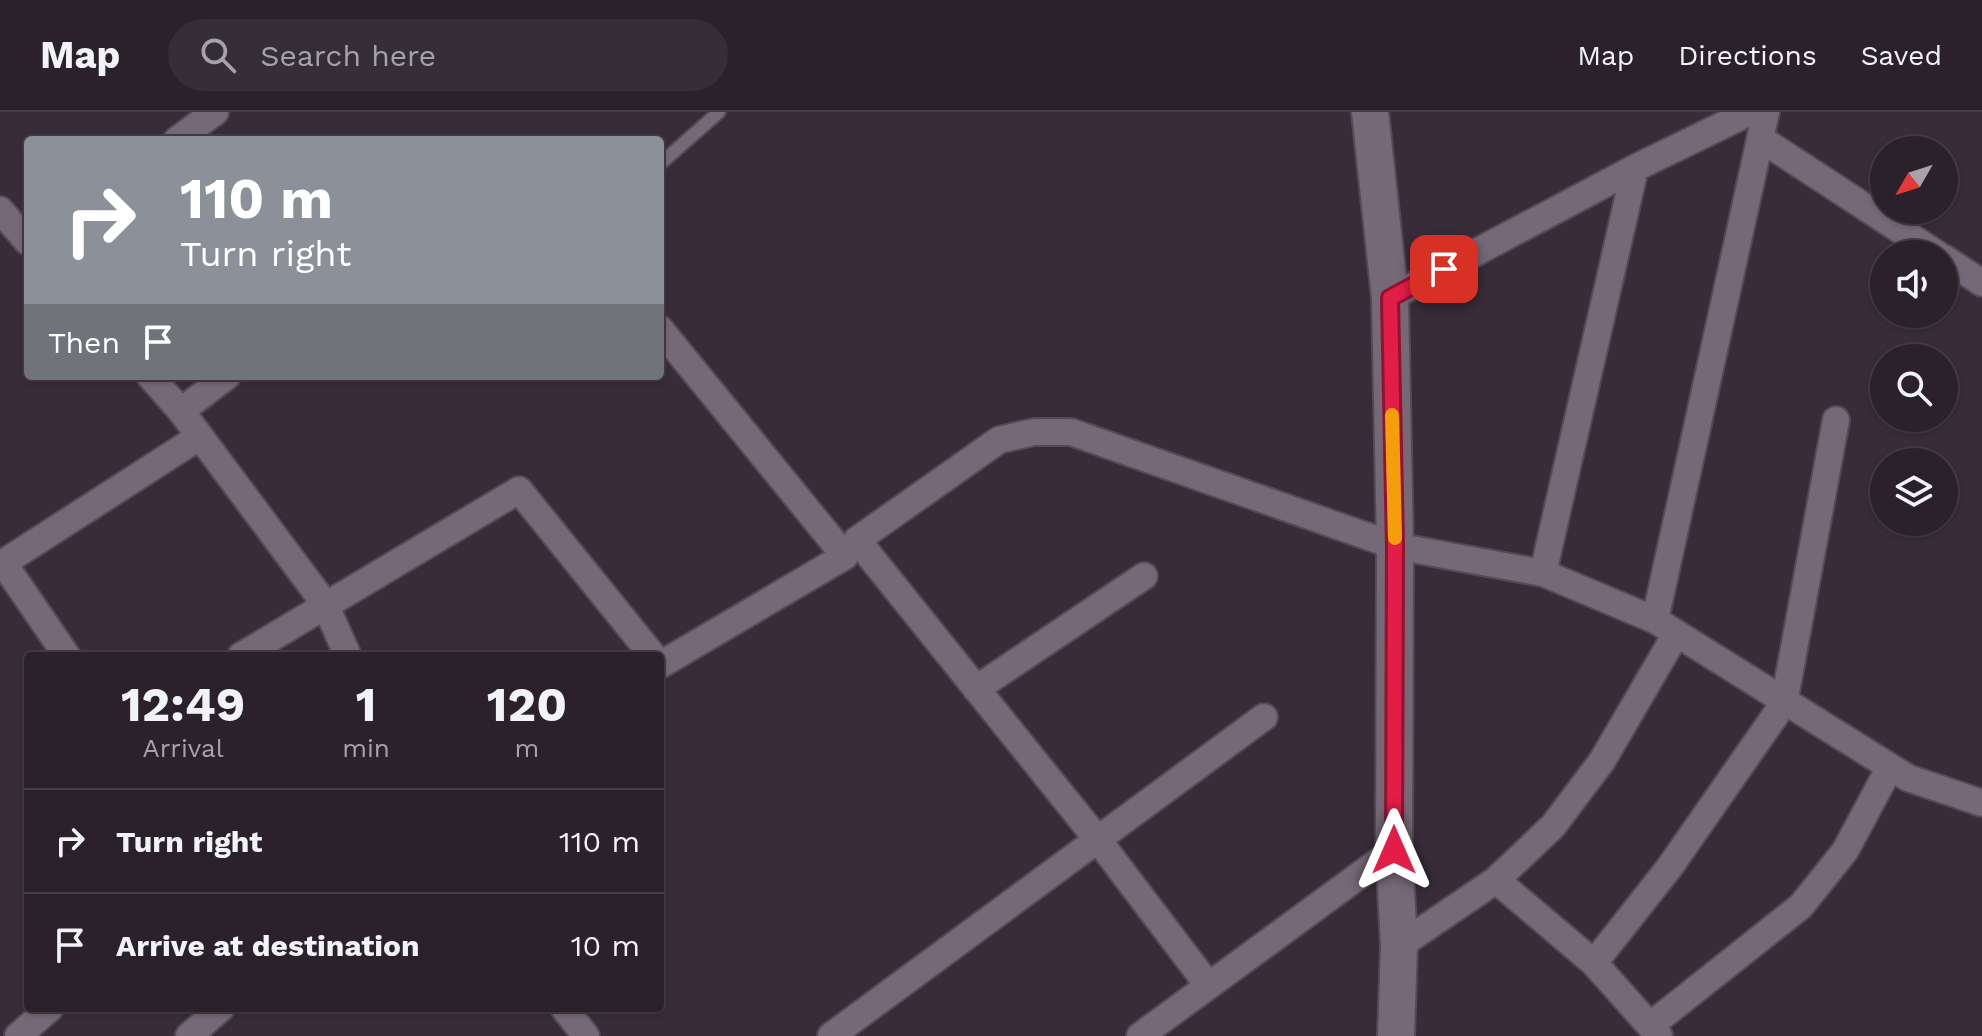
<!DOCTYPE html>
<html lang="en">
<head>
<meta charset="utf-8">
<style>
  body { margin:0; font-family:"Work Sans",sans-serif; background:#362e37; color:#f1f3f6; height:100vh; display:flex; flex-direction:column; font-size:30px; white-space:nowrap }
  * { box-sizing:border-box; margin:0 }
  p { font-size:26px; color:#a5a3a9 }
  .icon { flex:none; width:44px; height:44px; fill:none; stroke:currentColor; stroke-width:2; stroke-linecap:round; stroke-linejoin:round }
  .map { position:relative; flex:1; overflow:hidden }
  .panel { position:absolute; left:24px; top:540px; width:640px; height:360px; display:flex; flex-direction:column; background:#2a212b; border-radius:8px; box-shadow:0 2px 6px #0004,0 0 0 2px #463e47 }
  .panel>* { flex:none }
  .top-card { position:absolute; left:24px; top:24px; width:640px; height:244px; border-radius:8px; box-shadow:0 2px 6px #0004,0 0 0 2px #463e47; background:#8c9099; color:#fff; overflow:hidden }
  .needle { width:52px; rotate:231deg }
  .fabs { position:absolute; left:1870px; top:24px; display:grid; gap:16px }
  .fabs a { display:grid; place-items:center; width:88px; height:88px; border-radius:50%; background:#2a212b; box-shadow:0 2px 6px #0004,0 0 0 2px #463e47; font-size:40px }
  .pin { position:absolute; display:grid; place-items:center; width:68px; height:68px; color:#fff; margin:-34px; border-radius:16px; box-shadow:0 4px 12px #0006 }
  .me { position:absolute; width:88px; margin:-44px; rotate:0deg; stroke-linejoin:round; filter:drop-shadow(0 0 6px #0008) }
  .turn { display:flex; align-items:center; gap:28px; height:168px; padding:0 24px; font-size:36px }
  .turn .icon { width:104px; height:104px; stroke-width:2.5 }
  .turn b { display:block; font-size:56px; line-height:68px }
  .then { display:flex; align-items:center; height:76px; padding:0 24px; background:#0003; gap:16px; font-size:30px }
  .eta { display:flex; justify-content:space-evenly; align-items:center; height:136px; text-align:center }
  .eta b { font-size:48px; font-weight:700; line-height:56px }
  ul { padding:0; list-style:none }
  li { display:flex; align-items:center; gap:24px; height:104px; padding:0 24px; border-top:2px solid #463e47 }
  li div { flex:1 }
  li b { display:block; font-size:30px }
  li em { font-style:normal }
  header { display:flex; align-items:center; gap:48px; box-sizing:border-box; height:112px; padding:0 40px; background:#2a212b; border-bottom:2px solid #463e47 }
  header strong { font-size:38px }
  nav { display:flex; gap:44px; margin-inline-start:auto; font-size:28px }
  .search { width:560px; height:72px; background:#362e37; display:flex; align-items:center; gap:20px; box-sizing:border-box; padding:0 28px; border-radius:44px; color:#a5a3a9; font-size:30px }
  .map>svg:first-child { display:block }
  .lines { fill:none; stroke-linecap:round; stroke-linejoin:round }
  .lane-casing { stroke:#544a55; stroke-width:16 }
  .street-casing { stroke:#544a55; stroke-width:30 }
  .secondary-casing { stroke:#544a55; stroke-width:40 }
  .lane { stroke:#756877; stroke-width:12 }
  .street { stroke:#756877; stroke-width:26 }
  .secondary { stroke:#756877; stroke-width:36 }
  .route-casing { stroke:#92132f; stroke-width:20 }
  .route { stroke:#e11d48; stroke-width:14 }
  .slow { stroke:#f59e0b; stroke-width:14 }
</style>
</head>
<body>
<header>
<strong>Map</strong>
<div class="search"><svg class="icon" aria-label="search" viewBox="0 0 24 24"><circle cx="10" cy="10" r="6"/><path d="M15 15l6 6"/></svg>Search here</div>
<nav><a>Map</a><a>Directions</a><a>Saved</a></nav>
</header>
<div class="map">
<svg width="1982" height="924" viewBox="0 0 1982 924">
  <rect width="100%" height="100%" fill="#382c39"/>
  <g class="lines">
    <g class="lane-casing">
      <path id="lane" d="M660 52 719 0"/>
    </g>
    <g class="street-casing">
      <path id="street" d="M1761 27 1937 142
        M177 28 215 0
        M0 98 28 130
        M1944 146 1982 171
        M1390 186 1635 56 1750 0
        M660 217 845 444
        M150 264 181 299 325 492 348 544
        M181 299 227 264
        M857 428 1098 728 1208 873
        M4 452 67 544
        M0 453 199 325
        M1543 461 1635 56
        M1655 508 1766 0
        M241 544 519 378 653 544
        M660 553 845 444 857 428 999 328 1034 320H1071L1395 434 1543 461 1655 508 1908 666 1982 691
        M976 577 1144 464
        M1496 768 1553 714 1602 649 1676 522
        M1399 834 1496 768 1594 851 1659 924
        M1594 851 1669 756 1784 591 1836 308
        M564 896 586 924
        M1651 913 1801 794 1845 739 1890 655
        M18 924 50 896
        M189 924 221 896
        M831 924 1264 605
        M1140 924 1394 738"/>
    </g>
    <g class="secondary-casing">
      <path id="secondary" d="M1370 0 1390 186 1395 434 1394 738 1399 834 1396 924"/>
    </g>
    <use href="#lane" class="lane"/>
    <use href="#street" class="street"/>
    <use href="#secondary" class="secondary"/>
  </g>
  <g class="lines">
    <g class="route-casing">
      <path id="route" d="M1394 738 1395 434 1390 186 1444 157"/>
    </g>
    <use href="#route" class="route"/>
    <path class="slow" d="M1392 303 1395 426"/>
  </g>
</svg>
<div class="fabs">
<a><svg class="needle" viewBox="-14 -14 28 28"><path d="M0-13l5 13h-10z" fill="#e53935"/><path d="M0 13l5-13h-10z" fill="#a5a3a9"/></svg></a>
<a><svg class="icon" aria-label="sound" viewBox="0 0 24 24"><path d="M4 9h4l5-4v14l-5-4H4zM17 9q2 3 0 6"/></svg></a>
<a><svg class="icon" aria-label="search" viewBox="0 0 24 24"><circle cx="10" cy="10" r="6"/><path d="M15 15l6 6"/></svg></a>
<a><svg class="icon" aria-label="layers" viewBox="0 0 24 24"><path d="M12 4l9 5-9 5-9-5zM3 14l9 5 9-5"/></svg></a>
</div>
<div class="pin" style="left:1444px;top:157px;background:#d93025"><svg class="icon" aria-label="arrive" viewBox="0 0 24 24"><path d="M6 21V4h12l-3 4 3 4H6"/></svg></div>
<svg class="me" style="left:1394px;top:738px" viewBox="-20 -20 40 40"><path d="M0-17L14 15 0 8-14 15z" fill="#e11d48" stroke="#fff" stroke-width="4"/></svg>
<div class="top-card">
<div class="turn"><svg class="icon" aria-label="right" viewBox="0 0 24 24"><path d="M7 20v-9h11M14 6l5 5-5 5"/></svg><div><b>110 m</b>Turn right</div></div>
<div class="then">Then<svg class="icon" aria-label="arrive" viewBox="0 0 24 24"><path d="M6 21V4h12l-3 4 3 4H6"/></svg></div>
</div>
<section class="panel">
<div class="eta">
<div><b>12:49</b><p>Arrival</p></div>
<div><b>1</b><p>min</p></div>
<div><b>120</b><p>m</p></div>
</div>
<ul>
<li><svg class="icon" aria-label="right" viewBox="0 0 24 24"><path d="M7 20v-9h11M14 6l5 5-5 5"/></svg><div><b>Turn right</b></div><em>110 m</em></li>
<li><svg class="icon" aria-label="arrive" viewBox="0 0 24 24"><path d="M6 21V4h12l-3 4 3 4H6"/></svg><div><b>Arrive at destination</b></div><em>10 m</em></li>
</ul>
</section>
</div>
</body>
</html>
